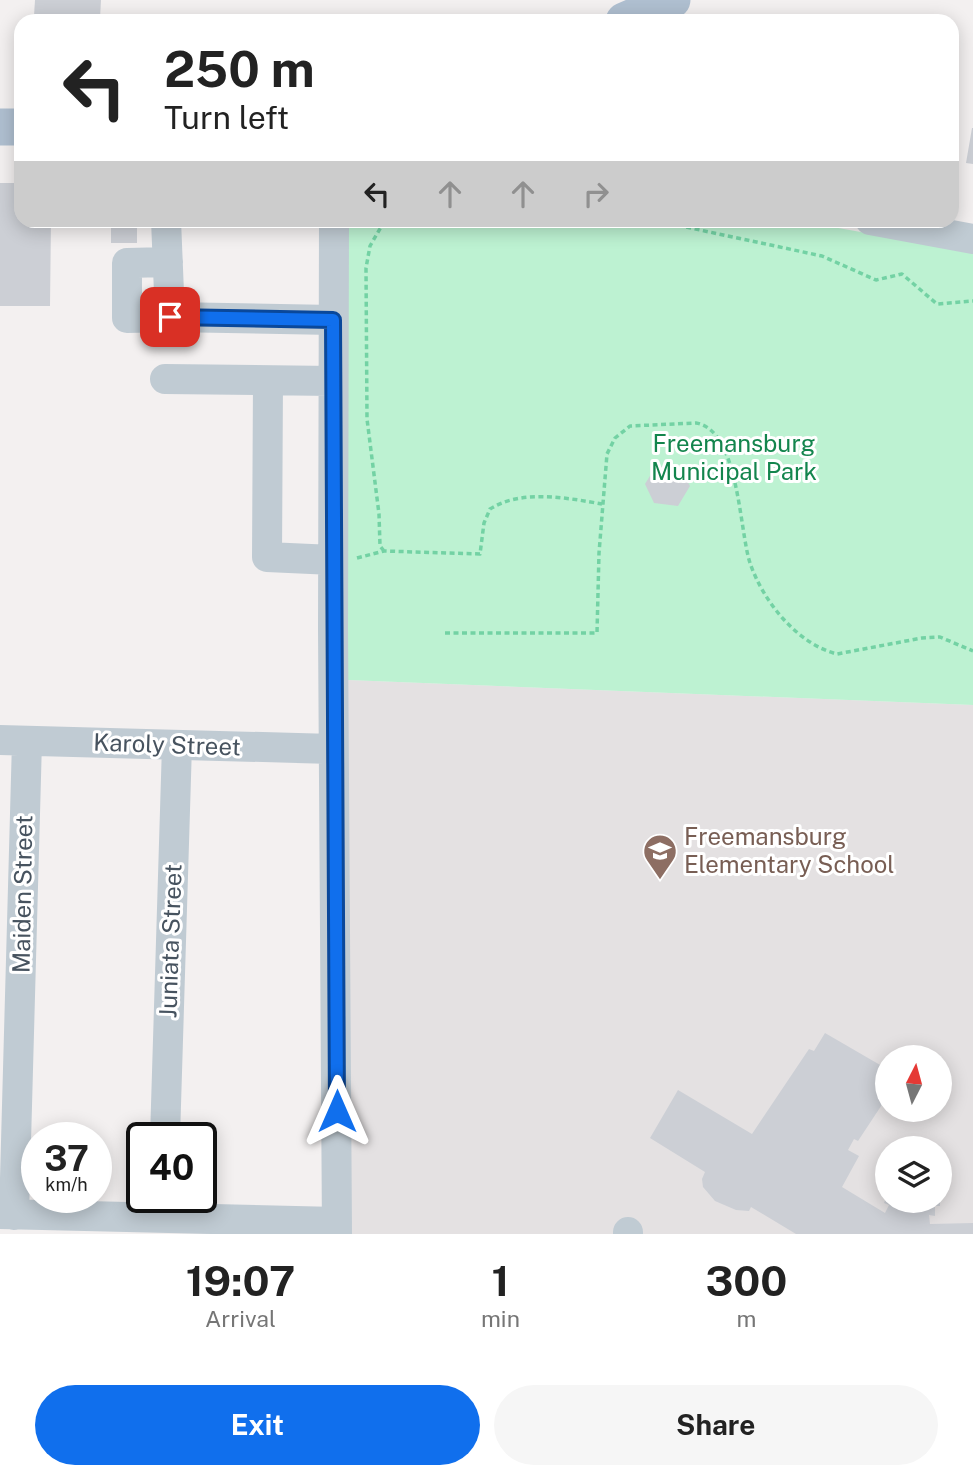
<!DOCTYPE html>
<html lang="en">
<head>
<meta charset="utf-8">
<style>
  body { margin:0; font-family:"Public Sans",sans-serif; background:#f6f6f6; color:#222; height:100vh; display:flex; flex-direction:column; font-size:26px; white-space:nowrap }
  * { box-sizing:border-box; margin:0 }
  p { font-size:23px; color:#767676 }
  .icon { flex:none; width:38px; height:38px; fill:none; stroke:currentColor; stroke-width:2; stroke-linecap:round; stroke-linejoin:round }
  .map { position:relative; height:1234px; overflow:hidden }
  .details { display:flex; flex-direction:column; background:#fff; flex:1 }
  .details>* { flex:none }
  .guide { position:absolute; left:14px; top:14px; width:945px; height:214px; border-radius:21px; box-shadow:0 4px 18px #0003; background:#fff; color:#222; overflow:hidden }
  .needle { width:46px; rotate:6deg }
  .controls { position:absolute; left:875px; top:1045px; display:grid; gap:14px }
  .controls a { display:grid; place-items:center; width:77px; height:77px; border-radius:50%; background:#fff; box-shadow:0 4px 18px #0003; font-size:35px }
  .speed { position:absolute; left:21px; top:1122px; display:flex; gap:14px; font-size:35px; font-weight:700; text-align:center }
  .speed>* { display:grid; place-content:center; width:91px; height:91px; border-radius:50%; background:#fff; box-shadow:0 4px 18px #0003; line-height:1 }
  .speed small { font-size:18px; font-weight:400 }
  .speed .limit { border:4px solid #111; border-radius:10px; background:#fff; color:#111 }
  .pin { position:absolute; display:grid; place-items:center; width:60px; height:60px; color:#fff; margin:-30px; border-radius:14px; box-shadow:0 4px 10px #0006 }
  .me { position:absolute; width:77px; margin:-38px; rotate:0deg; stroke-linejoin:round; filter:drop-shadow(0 0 5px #0008) }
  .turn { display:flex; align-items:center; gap:24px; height:147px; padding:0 35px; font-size:32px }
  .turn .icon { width:91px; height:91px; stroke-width:2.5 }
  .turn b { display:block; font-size:49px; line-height:60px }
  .lanes { display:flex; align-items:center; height:66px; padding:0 35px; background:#0003; justify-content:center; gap:35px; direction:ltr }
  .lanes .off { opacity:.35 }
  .eta { display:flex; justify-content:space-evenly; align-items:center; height:119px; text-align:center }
  .eta b { font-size:42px; font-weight:700; line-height:49px }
  .button { display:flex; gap:14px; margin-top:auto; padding:14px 35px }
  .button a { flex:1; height:80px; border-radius:42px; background:#106fed; color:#fff; font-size:28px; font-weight:700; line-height:80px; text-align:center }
  .button a+a { background:#f6f6f6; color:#222 }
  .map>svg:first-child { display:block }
  .education { fill:#e4e1e2; fill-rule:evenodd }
  .green { fill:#bdf2d2 }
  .building { fill:#cccfd5 }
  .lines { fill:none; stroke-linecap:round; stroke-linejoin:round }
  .path { stroke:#73d2a4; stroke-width:3.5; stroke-dasharray:5 3.5; stroke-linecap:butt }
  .minor { stroke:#c0cbd3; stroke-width:30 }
  .major { stroke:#afbfd0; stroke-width:37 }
  .route-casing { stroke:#0a489a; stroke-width:18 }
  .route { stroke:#106fed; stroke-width:12 }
  .labels { text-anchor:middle; stroke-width:6; stroke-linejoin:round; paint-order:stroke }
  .park-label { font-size:24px; fill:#13854d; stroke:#fff }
  .street-label { font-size:24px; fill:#47535f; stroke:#fff }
  .education-label { font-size:24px; fill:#785e54; stroke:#fff; text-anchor:start }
</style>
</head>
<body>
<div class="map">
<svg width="973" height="1234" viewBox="0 0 973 1234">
  <rect width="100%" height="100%" fill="#f3f0f0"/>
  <path class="education" d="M348 680 973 705V1234H346ZM887 1057H940V1110H887ZM887 1148H940V1200H887Z"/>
  <path class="green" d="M348 221H799L973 252V705L348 680Z"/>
  <path class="building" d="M35 0H101L100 19 34 16Z
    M972 128H973V164L966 163Z
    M0 183H21V220H51L50 306H0Z
    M111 220H137V243H111Z
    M656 466 679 467 690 486 678 506 654 503 645 484Z
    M825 1033 887 1069 877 1088 887 1094V1097L858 1141 854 1139 848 1150 859 1156 842 1187 885 1213 889 1205 884 1203 887 1196V1200H940V1206H935V1216L929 1215 930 1224 973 1223V1234H796L751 1207 749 1211 736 1210 715 1201 703 1187 702 1179 705 1172 650 1138 678 1090 752 1134 809 1049 814 1051Z"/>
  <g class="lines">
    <path class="path" d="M653 220 822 256 876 280 902 274 937 304 973 301
      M384 551 380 546 379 514 367 419 366 268 370 246 385 220
      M357 558 384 551 480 554 484 523 490 509C521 489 568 498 602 504
      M445 633H597L599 553 607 454 615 438 630 426 696 423C739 430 739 529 750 563 763 601 797 644 837 654L922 638 940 637 973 651"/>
    <path class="minor" d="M166 220 170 317 333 320
      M334 220 333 629 337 1234
      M870 220 973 239
      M168 262 127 263V318L170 317
      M165 379 333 381
      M268 381 267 557 333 560
      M0 740 333 749
      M165 1138 177 745
      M0 1214 337 1222
      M14 1215 27 741
      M628 1232V1234"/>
    <path class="major" d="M624 21 672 0
      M0 127H21"/>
  </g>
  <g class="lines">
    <g class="route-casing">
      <path id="route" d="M170 317 333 320 337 1111"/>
    </g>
    <use href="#route" class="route"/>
  </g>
  <defs>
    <g id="school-pin" transform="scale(1.75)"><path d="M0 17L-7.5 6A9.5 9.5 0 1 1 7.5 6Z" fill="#8d6e63" stroke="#fff"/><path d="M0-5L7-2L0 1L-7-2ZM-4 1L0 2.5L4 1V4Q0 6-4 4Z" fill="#fff"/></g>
  </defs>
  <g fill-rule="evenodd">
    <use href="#school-pin" x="660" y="851"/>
  </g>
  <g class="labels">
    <g class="park-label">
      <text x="734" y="452">Freemansburg<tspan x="734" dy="28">Municipal Park</tspan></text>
    </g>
    <g class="street-label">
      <text transform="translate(167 745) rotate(2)" y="8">Karoly Street</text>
      <text transform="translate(23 894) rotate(-89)" y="8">Maiden Street</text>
      <text transform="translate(171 941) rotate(-88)" y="8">Juniata Street</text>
    </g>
    <g class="education-label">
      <text x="684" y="845">Freemansburg<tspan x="684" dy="28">Elementary School</tspan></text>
    </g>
  </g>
</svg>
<div class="controls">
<a><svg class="needle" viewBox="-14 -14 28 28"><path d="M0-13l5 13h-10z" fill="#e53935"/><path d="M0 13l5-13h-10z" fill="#767676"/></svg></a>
<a><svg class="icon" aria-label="layers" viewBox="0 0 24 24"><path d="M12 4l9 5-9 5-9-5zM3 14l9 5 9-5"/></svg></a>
</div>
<div class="speed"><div>37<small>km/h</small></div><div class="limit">40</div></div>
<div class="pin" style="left:170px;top:317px;background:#d93025"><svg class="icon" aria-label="arrive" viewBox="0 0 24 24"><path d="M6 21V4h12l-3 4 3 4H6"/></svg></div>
<svg class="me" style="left:337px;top:1111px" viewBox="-20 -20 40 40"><path d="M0-17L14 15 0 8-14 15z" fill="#106fed" stroke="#fff" stroke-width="4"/></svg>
<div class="guide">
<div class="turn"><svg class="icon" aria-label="left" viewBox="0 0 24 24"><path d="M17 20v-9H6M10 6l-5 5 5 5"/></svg><div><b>250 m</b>Turn left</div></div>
<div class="lanes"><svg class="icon" aria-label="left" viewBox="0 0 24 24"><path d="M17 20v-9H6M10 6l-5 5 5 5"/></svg><svg class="icon off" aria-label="ahead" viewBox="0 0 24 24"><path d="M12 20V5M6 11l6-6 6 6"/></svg><svg class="icon off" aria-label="ahead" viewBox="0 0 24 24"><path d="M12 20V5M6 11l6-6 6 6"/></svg><svg class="icon off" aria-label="right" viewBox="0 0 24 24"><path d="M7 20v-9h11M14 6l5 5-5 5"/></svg></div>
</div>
</div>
<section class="details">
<div class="eta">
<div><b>19:07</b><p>Arrival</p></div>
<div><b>1</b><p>min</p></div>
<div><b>300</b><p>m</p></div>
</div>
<div class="button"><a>Exit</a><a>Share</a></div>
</section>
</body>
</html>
